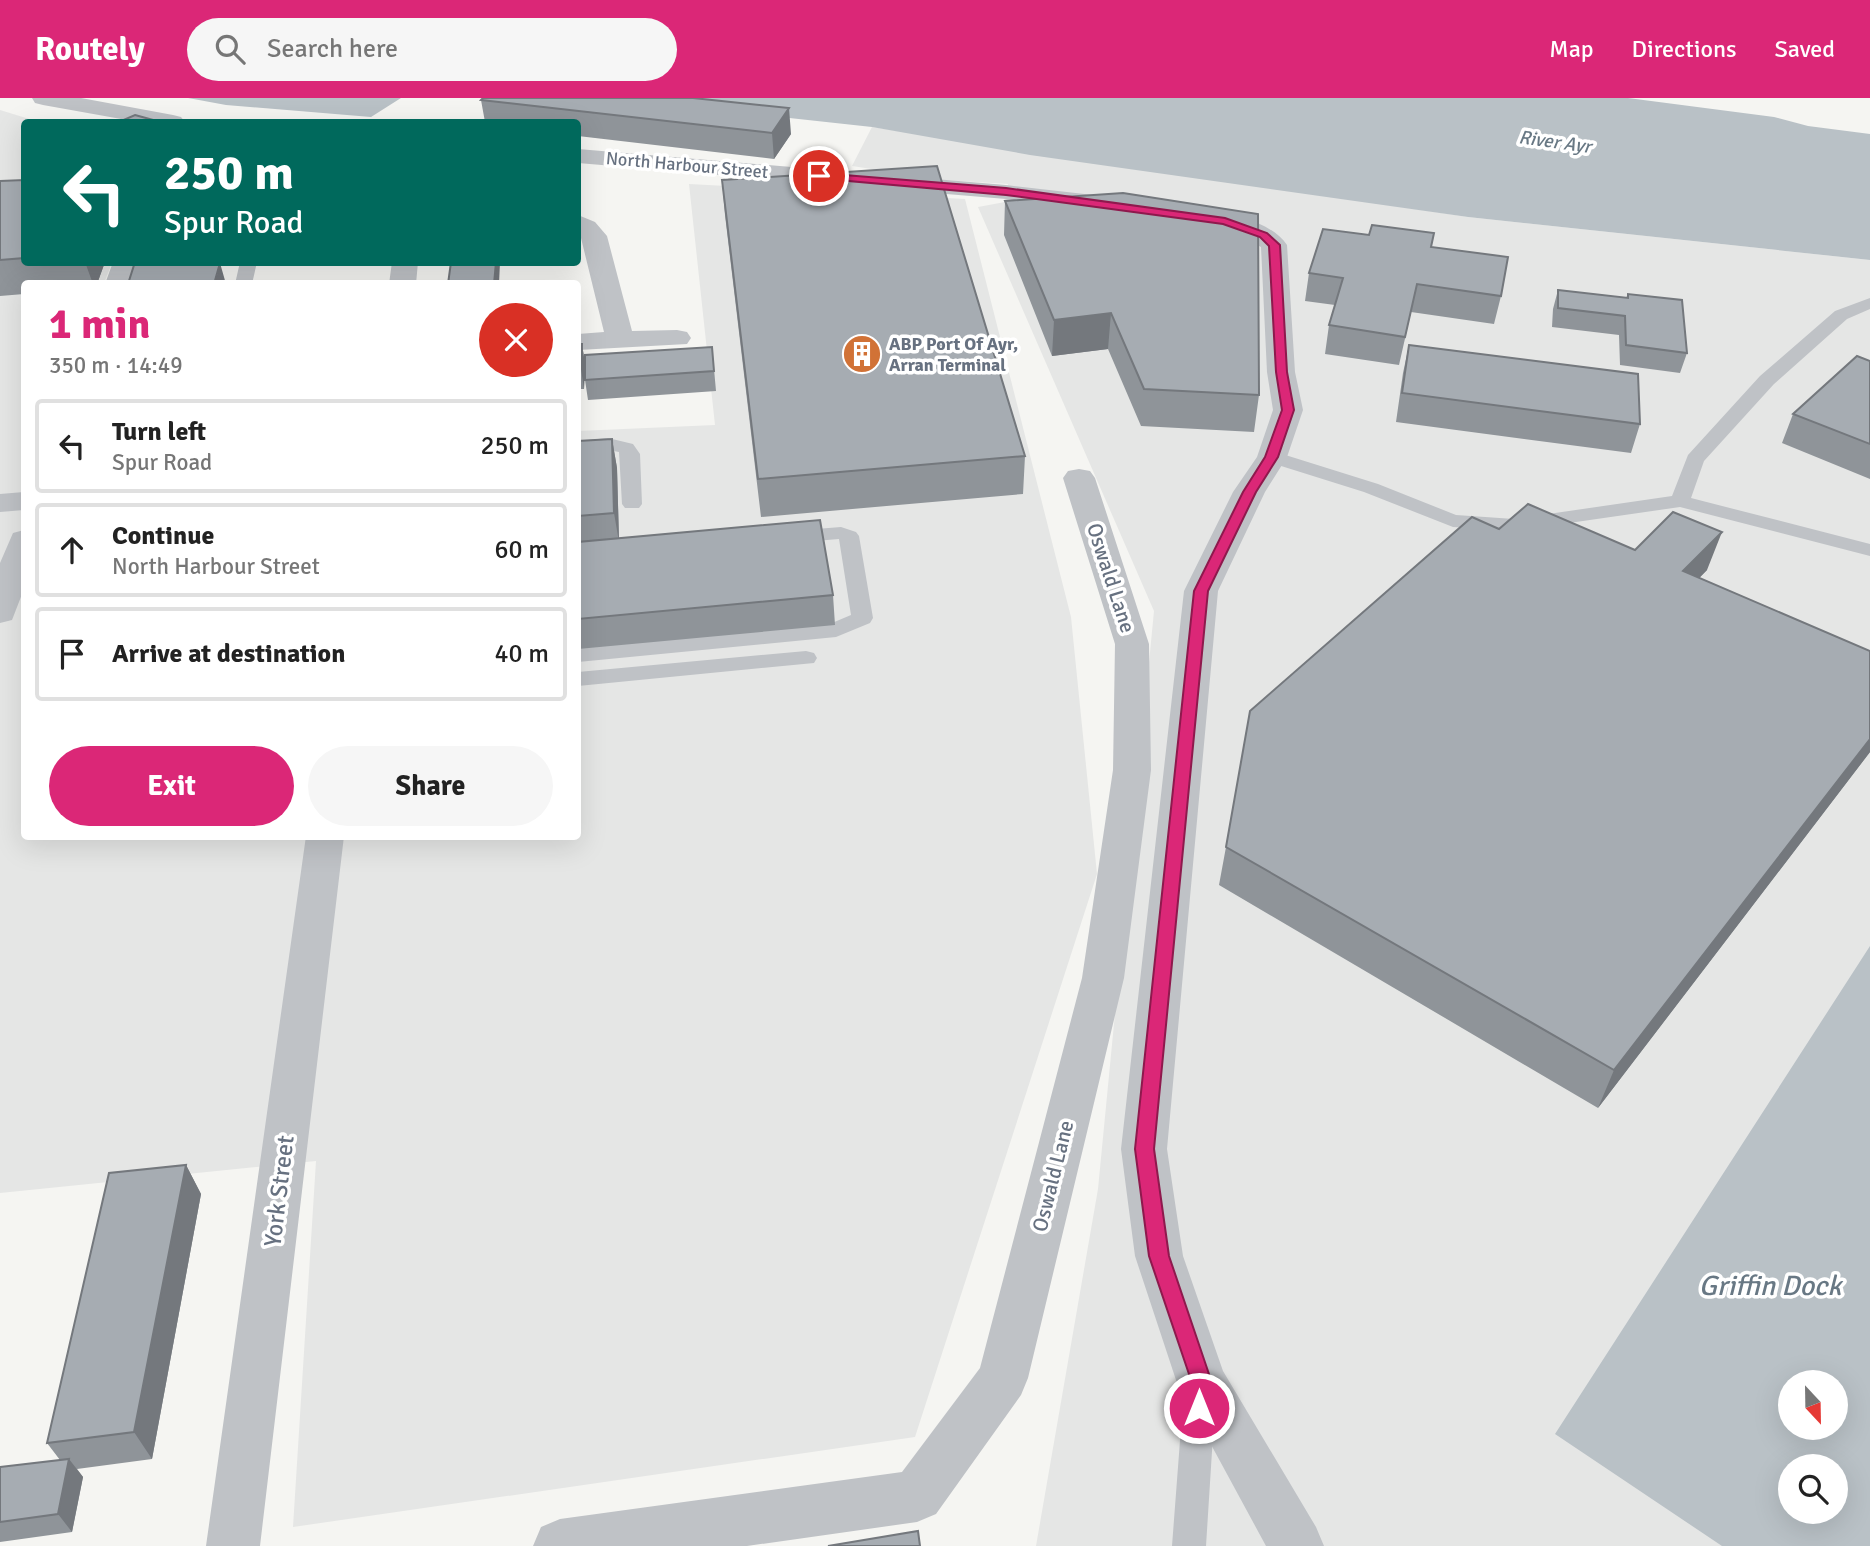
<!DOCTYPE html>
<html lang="en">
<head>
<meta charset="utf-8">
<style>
  body { margin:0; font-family:Signika,sans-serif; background:#f6f6f6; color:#222; height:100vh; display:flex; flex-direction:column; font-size:26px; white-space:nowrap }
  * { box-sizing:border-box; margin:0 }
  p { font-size:23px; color:#767676 }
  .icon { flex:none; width:38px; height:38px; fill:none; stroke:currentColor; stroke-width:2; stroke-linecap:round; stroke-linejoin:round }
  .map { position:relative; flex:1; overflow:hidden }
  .side { position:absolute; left:21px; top:182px; width:560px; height:560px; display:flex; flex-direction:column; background:#fff; border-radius:7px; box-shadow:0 7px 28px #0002 }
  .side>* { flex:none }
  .guide { position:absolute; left:21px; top:21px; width:560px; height:147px; border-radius:7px; box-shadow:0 7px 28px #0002; background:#00695c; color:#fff; overflow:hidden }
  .needle { width:46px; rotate:158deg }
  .tools { position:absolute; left:1778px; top:1272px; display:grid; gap:14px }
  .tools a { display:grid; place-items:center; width:70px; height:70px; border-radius:50%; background:#fff; box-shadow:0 7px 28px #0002; font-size:35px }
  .pin { position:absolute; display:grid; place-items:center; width:60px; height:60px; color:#fff; margin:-30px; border:4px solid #fff; border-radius:50%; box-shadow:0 2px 7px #0007 }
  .me { position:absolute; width:77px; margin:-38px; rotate:0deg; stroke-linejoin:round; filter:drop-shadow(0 0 5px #0008) }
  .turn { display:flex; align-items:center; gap:24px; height:147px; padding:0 28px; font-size:32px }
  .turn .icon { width:91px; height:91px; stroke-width:2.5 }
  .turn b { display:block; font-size:49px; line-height:60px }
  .round { display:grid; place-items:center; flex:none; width:74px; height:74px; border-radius:37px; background:#f6f6f6 }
  .head { display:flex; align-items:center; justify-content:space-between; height:119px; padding:0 28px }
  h1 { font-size:42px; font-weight:700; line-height:52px; color:#db2777 }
  .primary-button { display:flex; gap:14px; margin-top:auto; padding:14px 28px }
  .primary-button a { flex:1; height:80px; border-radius:42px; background:#db2777; color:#fff; font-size:28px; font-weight:700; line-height:80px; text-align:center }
  .primary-button a+a { background:#f6f6f6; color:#222 }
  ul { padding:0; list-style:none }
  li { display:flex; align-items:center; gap:21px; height:94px; margin:0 14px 10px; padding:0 14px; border:4px solid #e0e0e0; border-radius:7px }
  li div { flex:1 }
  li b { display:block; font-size:26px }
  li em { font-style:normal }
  header { display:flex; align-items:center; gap:42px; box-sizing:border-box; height:98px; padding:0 35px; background:#db2777; color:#fff }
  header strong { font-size:33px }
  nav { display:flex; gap:38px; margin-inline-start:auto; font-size:24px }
  .search { width:490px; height:63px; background:#f6f6f6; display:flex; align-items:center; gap:18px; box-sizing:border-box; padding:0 24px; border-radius:38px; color:#767676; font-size:26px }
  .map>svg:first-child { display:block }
  .built { fill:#e5e6e5; fill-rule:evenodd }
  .water { fill:#b9c1c6; fill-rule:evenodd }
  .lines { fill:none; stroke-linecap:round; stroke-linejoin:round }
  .service { fill:#bfc2c6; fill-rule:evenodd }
  .minor { fill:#bfc2c6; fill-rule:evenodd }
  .wall { fill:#8f9499 }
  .shaded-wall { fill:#74787d }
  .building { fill:#a6acb2; stroke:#74787d; stroke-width:2 }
  .route { fill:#db2777; stroke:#8e194d; stroke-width:2 }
  .labels { text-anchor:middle; stroke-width:7; stroke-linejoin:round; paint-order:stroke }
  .far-street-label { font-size:18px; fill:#677180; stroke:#fff }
  .far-poi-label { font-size:18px; font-weight:bold; fill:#677180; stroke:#fff; text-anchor:start }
  .far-water-label { font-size:19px; font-style:italic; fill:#687884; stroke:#fff }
  .street-label { font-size:21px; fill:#677180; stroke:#fff }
  .near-street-label { font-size:24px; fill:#677180; stroke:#fff }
  .near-water-label { font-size:28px; font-style:italic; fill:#687884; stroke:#fff }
</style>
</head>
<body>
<header>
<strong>Routely</strong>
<div class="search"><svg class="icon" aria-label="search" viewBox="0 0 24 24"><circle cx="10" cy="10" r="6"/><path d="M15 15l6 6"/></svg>Search here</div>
<nav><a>Map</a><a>Directions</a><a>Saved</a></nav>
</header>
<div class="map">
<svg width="1870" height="1448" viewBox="0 0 1870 1448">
  <rect width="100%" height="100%" fill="#f5f5f2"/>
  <path class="built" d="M0 12 39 24H24V164L112 165 104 185 24 186V738H578V333L715 327 689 86 965 101 1071 519 1097 776 915 1339 293 1429 316 1063 0 1095Z
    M872 29 1468 119 1870 162V1448H1036L1098 1091 1154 513 978 109 1005 104 1008 86 944 82 852 68ZM1790 1284H1836V1330H1790ZM1790 1368H1836V1414H1790Z"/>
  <path class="water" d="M188 0H401L371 19 226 7Z
    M604 0H1628L1774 19 1808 28 1870 36V162L1468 119 1030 57 872 29Z
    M1870 848V1448H1722L1555 1336ZM1790 1284H1836V1330H1790ZM1790 1368H1836V1414H1790Z"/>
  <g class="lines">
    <path class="service" d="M240 164H257L252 186H235Z
      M1870 200V211L1847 221 1774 286 1704 363 1691 400 1870 446V458L1680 409 1514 433 1453 429 1364 394 1265 363 1262 359 1272 353 1279 355 1378 386 1456 417 1514 421 1672 398 1688 357 1760 278 1835 213Z
      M608 340 633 346 640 356 642 406 639 410H625L622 406 619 354 608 352 578 355V343Z
      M841 429 856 434 859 438 873 520 870 525 836 539 578 564V550L832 525 851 517 839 441 791 445 784 443 781 439 784 435 791 433Z
      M806 553 814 555 817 560 814 565 578 588V574Z
      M1200 1275 1211 1279 1216 1290 1206 1448H1172L1184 1290 1189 1279Z"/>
    <path class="minor" d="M32 0H81L173 17 181 19 185 24H138L43 7 35 5Z
      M578 51 1006 87 1102 98 1111 101 1115 106 1111 111 1102 114 1006 101 578 65Z
      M1210 113C1236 117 1271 124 1287 147L1295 274 1303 312 1287 359 1265 394 1218 493 1167 1051 1183 1158 1223 1273 1316 1429 1324 1448H1266L1176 1282 1135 1158 1121 1051 1184 493 1233 394 1257 359 1273 312 1267 274 1261 149 1235 135 1201 126 1197 121 1201 116Z
      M578 117 595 124 607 138 632 233 677 232 687 234 691 240 687 246 578 252V236L604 234 581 140 578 135Z
      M113 164H139L132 186H105Z
      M392 164H418L416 186H389Z
      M1079 371 1090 373 1095 380 1149 546 1151 672 1124 880 1028 1280 1021 1297 936 1416 917 1424 747 1448H533L541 1429 560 1421 902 1374 980 1270 1082 880 1113 672 1115 546 1063 380 1068 373Z
      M24 394V412L0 414V396Z
      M24 432V491L12 522 0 525V465L13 435Z
      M306 738H344L260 1448H206Z"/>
  </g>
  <path class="wall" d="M481 2 791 36 774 61 578 38V24H485Z
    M24 82V164H105L97 186H24V196L0 198V83Z
    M722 82 1025 358 1023 396 761 419 725 117Z
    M1005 103 1259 297 1254 334 1141 328 1108 251 1052 258 1004 137Z
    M1431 149 1501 198 1494 226 1411 214 1399 267 1325 256 1329 227 1335 207 1305 203 1309 175Z
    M1558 192 1626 200 1628 196 1687 255 1680 275 1620 267 1619 237 1552 229 1553 211Z
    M578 246H582L585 266 584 291H578Z
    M1409 247 1640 326 1631 355 1396 324 1403 275Z
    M712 249 716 293 588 302 585 282Z
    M1870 263V381L1782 345 1793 316Z
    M612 341 617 370 619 440 833 497 835 527 578 551V343Z
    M1499 431 1635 452 1707 472 1699 480 1870 553V654L1598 1010 1219 787 1226 749Z
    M186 1067 201 1096 152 1361 77 1371 83 1379 72 1434 0 1444V1369L60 1362 47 1345Z"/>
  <path class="shaded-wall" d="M789 10 791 36 774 61 772 35Z
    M85 164H105L97 186H93Z
    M207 164H213L217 177 220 165 226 186H212L206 166Z
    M496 164H500L499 186H494Z
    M1111 215 1108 251 1052 258 1054 222Z
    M582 246 585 266 584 291 581 271Z
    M612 341 617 370 619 444 614 415Z
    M1722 434 1707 472 1669 511 1683 473Z
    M1870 641V654L1598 1010 1614 972Z
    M186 1067 201 1096 152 1361 134 1334Z
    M69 1361 83 1379 72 1434 58 1416Z"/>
  <path class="building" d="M483 0H693L789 10 772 35 481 2Z
    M135 17 157 23 156 24H119Z
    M937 68 1025 358 758 381 722 82Z
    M24 82V160L0 162V83Z
    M1123 95 1258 116 1259 297 1144 291 1111 215 1054 222 1005 103Z
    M1372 127 1434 135 1431 149 1508 159 1501 198 1417 186 1405 239 1329 227 1343 180 1309 175 1323 131 1369 137Z
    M135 164H207L206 166 220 165 214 186H128Z
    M451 164H496L494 186H448Z
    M1558 192 1628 200V196L1682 202 1687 255 1626 247 1625 218 1558 210Z
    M578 246H582L581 271H578Z
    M1409 247 1638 276 1640 326 1402 295Z
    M712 249 714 273 585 282V257Z
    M1857 258 1870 263V346L1793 316Z
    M612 341 614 415 578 418V343Z
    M1528 406 1635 452 1673 414 1722 434 1683 473 1870 553V641L1614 972 1226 749 1250 613 1472 419 1499 431Z
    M820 422 833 497 578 521V444Z
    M186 1067 134 1334 47 1345 109 1075Z
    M69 1361 58 1416 0 1424V1369Z
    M918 1433 920 1448H828Z"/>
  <path class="route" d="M819 75 1006 90 1225 120 1267 135 1280 147 1287 274 1294 312 1278 359 1256 394 1208 493 1154 1051 1169 1158 1211 1282 1206 1317 1199 1320 1191 1317 1188 1310 1191 1282 1149 1158 1135 1051 1194 493 1243 394 1265 359 1282 312 1276 274 1269 148 1260 139 1223 126 1006 97 815 80V76Z"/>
  <defs>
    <g id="building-disc" transform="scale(2.0125)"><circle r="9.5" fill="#d17236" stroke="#fff"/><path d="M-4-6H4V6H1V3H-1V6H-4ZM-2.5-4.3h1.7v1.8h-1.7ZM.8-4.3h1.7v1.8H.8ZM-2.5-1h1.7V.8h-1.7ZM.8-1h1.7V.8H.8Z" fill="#fff"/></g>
  </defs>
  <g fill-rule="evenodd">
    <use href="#building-disc" x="862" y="256"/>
  </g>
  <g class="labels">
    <g class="far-street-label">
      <text transform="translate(687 67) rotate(5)" y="6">North Harbour Street</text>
    </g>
    <g class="far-poi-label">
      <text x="889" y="252">ABP Port Of Ayr,<tspan x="889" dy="21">Arran Terminal</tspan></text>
    </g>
    <g class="far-water-label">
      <text transform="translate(1555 43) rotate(8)" y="7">River Ayr</text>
    </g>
    <g class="street-label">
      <text transform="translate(1111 480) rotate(72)" y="7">Oswald Lane</text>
      <text transform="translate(1053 1078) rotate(-76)" y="7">Oswald Lane</text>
    </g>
    <g class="near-street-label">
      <text transform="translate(279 1093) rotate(-83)" y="8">York Street</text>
    </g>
    <g class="near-water-label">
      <text x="1770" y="1197">Griffin Dock</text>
    </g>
  </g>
</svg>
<div class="tools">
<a><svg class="needle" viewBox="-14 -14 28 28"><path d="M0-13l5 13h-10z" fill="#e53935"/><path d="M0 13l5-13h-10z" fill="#767676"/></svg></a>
<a><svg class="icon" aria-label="search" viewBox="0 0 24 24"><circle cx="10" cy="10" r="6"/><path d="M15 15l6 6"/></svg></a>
</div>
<div class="pin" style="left:819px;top:78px;background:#d93025"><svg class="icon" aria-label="arrive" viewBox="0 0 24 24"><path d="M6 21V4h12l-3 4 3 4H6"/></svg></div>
<svg class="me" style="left:1199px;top:1310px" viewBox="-20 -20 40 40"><circle r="17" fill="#db2777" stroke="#fff" stroke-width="3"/><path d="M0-11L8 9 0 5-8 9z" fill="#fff"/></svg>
<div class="guide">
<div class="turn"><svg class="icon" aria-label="left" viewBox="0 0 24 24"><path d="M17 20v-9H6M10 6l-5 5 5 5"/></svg><div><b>250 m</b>Spur Road</div></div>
</div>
<section class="side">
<div class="head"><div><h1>1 min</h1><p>350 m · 14:49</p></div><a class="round" style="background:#d93025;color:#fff"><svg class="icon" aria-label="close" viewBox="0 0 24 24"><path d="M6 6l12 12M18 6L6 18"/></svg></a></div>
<ul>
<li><svg class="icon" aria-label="left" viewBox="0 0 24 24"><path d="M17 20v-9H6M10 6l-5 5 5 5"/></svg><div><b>Turn left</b><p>Spur Road</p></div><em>250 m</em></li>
<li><svg class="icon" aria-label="ahead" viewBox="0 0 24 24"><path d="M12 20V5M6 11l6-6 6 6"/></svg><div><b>Continue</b><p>North Harbour Street</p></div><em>60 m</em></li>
<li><svg class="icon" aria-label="arrive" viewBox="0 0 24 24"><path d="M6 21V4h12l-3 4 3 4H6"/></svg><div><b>Arrive at destination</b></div><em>40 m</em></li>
</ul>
<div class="primary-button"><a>Exit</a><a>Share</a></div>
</section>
</div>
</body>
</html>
